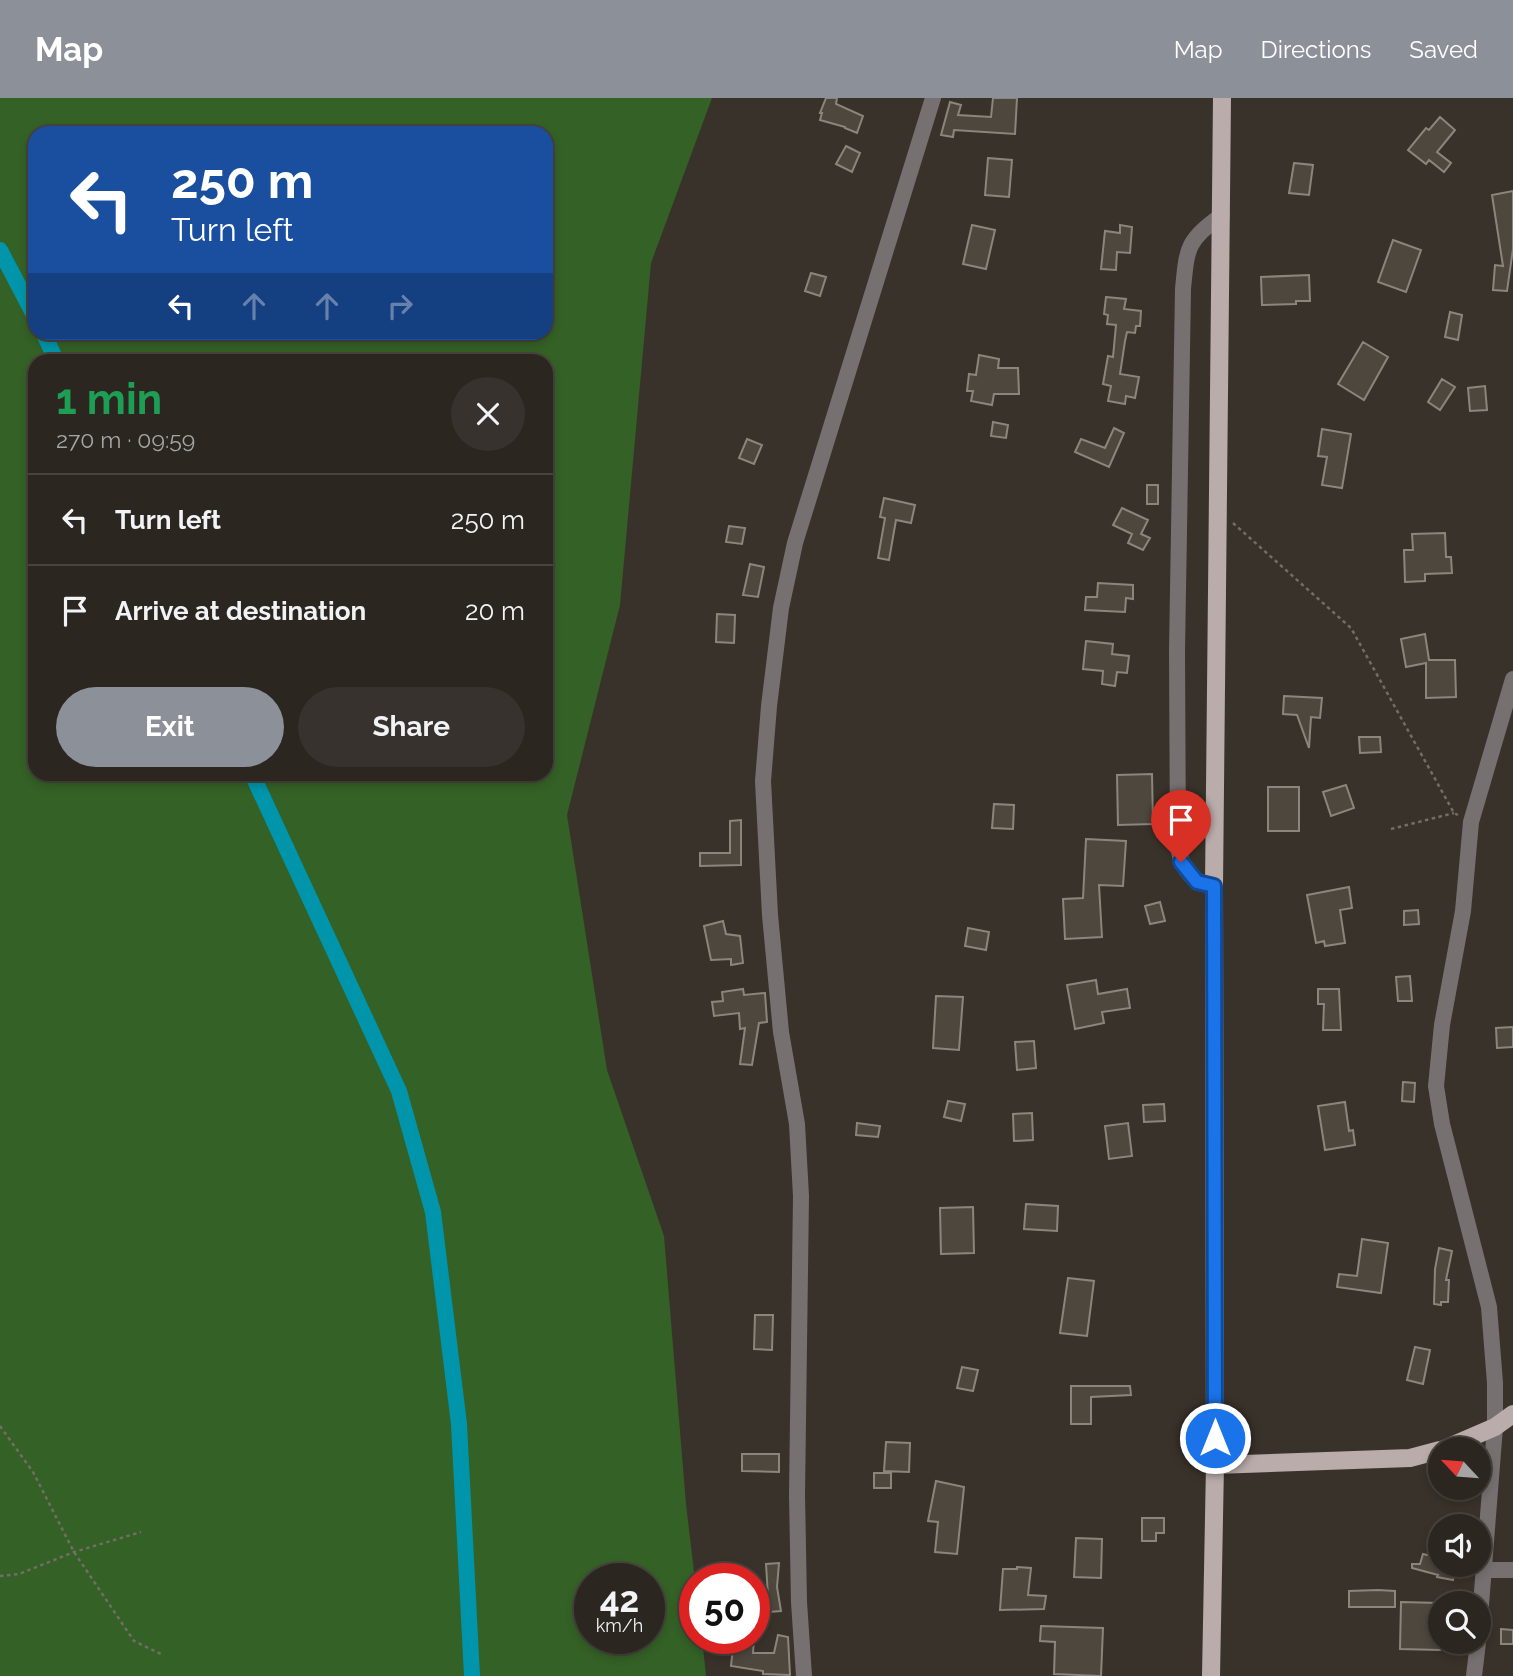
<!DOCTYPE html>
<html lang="en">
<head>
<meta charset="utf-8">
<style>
  body { margin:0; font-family:Raleway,sans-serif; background:#37322d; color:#f1f3f6; height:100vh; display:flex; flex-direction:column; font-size:26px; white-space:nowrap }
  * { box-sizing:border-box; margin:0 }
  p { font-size:23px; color:#a6a5a5 }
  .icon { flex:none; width:38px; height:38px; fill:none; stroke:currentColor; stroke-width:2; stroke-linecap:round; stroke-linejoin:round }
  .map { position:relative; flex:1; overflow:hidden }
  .details { position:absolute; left:28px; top:256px; width:525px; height:427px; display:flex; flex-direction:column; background:#2b2620; border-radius:21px; box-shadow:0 4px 10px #0003,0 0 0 2px #47433e }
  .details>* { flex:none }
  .guide { position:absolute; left:28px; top:28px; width:525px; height:214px; border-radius:21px; box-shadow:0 4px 10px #0003,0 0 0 2px #47433e; background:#1a4fa0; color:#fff; overflow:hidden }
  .needle { width:46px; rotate:296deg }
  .fabs { position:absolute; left:1428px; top:1339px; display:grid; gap:14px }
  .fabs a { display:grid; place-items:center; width:63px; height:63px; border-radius:50%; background:#2b2620; box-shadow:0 4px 10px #0003,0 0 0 2px #47433e; font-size:35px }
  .speed { position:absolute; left:574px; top:1465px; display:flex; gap:14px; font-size:35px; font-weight:700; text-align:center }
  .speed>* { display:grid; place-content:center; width:91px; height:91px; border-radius:50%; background:#2b2620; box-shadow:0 4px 10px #0003,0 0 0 2px #47433e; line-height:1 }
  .speed small { font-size:18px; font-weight:400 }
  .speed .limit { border:10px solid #d22; background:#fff; color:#111 }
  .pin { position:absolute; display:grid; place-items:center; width:60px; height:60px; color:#fff; margin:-72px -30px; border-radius:50% 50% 50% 0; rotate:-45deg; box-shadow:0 0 7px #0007 }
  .pin .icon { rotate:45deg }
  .me { position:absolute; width:77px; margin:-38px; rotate:0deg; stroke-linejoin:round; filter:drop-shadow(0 0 5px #0008) }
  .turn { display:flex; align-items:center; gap:24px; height:147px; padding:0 28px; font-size:32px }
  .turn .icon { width:91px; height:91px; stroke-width:2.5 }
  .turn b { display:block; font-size:49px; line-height:60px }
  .lanes { display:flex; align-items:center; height:66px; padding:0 28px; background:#0003; justify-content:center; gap:35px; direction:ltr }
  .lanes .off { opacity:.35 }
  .round { display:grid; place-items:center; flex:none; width:74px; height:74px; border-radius:37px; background:#37322d }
  .head { display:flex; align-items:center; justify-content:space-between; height:119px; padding:0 28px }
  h1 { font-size:42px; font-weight:700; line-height:52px; color:#1e9e55 }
  .action { display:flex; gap:14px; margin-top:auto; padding:14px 28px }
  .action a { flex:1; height:80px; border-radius:42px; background:#8c9099; color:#fff; font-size:28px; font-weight:700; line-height:80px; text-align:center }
  .action a+a { background:#37322d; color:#f1f3f6 }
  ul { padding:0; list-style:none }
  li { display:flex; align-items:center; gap:21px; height:91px; padding:0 28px; border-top:2px solid #47433e }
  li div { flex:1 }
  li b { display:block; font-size:26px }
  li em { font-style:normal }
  header { display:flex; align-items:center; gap:42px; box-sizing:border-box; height:98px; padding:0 35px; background:#8c9099; color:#fff }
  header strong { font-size:33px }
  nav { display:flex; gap:38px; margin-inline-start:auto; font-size:24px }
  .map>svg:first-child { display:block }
  .green { fill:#346126; fill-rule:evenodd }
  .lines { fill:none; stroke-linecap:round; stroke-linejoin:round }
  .canal { stroke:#0095aa; stroke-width:16 }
  .building { fill:#4d473e; stroke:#8c857b; stroke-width:2 }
  .path { stroke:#736d66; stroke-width:2.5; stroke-dasharray:3.5 3.5; stroke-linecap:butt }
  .minor { stroke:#777070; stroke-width:16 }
  .major { stroke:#b9acab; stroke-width:18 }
  .route-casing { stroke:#114b97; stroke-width:18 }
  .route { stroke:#1a73e8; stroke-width:12 }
</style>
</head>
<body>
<header>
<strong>Map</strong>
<nav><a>Map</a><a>Directions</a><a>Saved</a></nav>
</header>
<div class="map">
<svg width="1513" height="1578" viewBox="0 0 1513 1578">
  <rect width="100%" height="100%" fill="#39322a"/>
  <path class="green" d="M0 0H712L651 165 620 507 567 717 607 972 664 1138 686 1406 695 1482V1540H702L706 1578H0ZM35 35H546V234H35ZM35 262H546V676H35ZM590 1480H649V1540H590Z"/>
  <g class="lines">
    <path class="canal" d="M0 152 35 219
      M43 234 56 262
      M252 676 399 993 433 1114 459 1326 472 1578"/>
  </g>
  <path class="building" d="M826 0H837L836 6 863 18 857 35 845 30V29L820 22 822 15H820Z
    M993 0H1017L1015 36 954 32 953 39 941 37 950 4 961 7 958 17 991 19Z
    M1440 19 1455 32 1437 54 1451 65 1444 74 1429 62 1426 66 1408 52 1426 30 1429 32Z
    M846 48 860 55 852 74 836 66Z
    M988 60 1012 62 1009 99 985 97Z
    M1294 65 1313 67 1309 97 1289 95Z
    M1513 93V151L1507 193 1493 192 1495 167 1503 168 1492 97Z
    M972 127 995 132 986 171 963 166Z
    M1120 127 1132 129 1130 155 1117 154 1116 172 1101 171 1105 133 1120 135Z
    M1393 142 1421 152 1406 194 1378 184Z
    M811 175 826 179 820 198 805 193Z
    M1309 177 1310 203H1296V206L1262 207 1261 179Z
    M1106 199 1126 201 1124 211 1141 213 1140 228H1136L1135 235 1127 234 1125 243 1120 276 1139 279 1135 300 1126 298 1125 306 1108 303 1111 288 1103 286 1108 258 1113 259 1116 227 1107 226 1108 217 1104 216Z
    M1450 214 1462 217 1458 242 1445 239Z
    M1363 244 1388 259 1364 302 1338 286Z
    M979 257 999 261 998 270H1018L1019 296H994L992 307 971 303 973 293H967L969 276 976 277Z
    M1442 281 1455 289 1440 312 1428 304Z
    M1485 288 1487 312 1470 313 1468 290Z
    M993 324 1008 327 1006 340 991 338Z
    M1114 330 1124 335 1109 369 1075 354 1081 341 1105 350Z
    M1322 331 1351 336 1342 390 1322 387 1327 359 1318 358Z
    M747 341 762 347 754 366 739 360Z
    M1147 387H1158V406H1147Z
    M884 400 915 407 911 425 896 422 889 462 878 460 885 420 880 419Z
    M1122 410 1148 422 1141 436 1150 440 1143 452 1128 445 1132 436 1113 427Z
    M729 428 745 430 742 446 726 444Z
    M1445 435 1446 459H1451L1452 475 1425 476V483L1405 484 1404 452H1413L1412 436Z
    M750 466 764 469 758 499 743 497Z
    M1098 485 1133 487V501L1126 500 1125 514 1085 512 1086 499H1097Z
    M717 516 735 517 734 545 716 544Z
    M1425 536 1429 562H1455L1456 599 1426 600V565L1406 569 1401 541Z
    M1086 543 1113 546 1112 556 1129 558 1127 575 1117 574 1115 588 1102 586 1103 573 1083 571Z
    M1284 598 1322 600 1320 620 1311 619 1309 650 1297 617 1283 616Z
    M1359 639H1380L1381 654 1360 655Z
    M1152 676 1153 726 1118 727 1117 677Z
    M1346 687 1354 710 1331 718 1323 694Z
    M1268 689H1299V733H1268Z
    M994 706 1014 707 1013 731 992 730Z
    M741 722V767L700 768V755H730V723Z
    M1086 741 1126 743 1123 788 1099 787 1102 839 1065 841 1063 801 1083 800Z
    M1349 789 1352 810 1340 812 1345 845 1325 848 1324 843 1316 845 1307 797Z
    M1160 804 1165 823 1150 826 1145 808Z
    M1418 812 1419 826 1404 827V813Z
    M723 823 726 836 740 838 743 865 731 867V861L711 862 704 828Z
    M968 830 989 834 986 852 965 848Z
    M1410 878 1412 903H1398L1396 879Z
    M1096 882 1098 896 1127 891 1130 910 1102 914 1104 925 1075 931 1067 887Z
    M743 891 744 897 765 895 767 924 759 925 752 967 740 966 745 930 740 931 739 915 714 918 712 904 723 903 722 894Z
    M1318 891H1339L1341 932H1323L1324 906H1318Z
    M936 898 963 899 959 952 933 950Z
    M1513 929V949L1497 950 1496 930Z
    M1034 943 1036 970 1017 972 1015 944Z
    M1403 984 1415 985 1414 1004 1402 1003Z
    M948 1003 965 1006 961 1023 944 1019Z
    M1345 1004 1349 1033 1353 1032 1355 1047 1325 1052 1318 1008Z
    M1164 1006 1165 1023 1144 1024 1143 1007Z
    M1032 1015 1033 1042 1014 1043 1013 1016Z
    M857 1025 880 1028 878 1039 856 1037Z
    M1128 1025 1132 1058 1109 1061 1105 1028Z
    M1026 1106 1058 1108 1057 1133 1024 1131Z
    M973 1109 974 1155 941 1156 940 1110Z
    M1362 1141 1388 1145 1381 1195 1337 1189 1339 1176 1357 1178Z
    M1439 1150 1452 1153 1446 1182H1449L1448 1204H1441V1207L1434 1206 1435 1171Z
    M1068 1180 1094 1183 1087 1238 1060 1235Z
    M755 1217H773L772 1252 754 1251Z
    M1415 1249 1430 1252 1423 1286 1407 1282Z
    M962 1269 978 1272 973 1293 957 1290Z
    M1071 1288H1130L1131 1297 1091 1299V1326H1071Z
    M886 1344 910 1345 909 1374 884 1373Z
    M742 1356H779V1374L742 1373Z
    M874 1375H891V1390H874Z
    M936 1383 964 1389 957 1456 935 1454 938 1424 928 1423Z
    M1142 1420H1164V1435H1156V1443H1142Z
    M1076 1440 1102 1441 1101 1480 1074 1479Z
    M1423 1456 1440 1460V1466H1456L1453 1482 1437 1479 1438 1477 1412 1470V1466H1420Z
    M779 1465 777 1489 781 1513 769 1514 766 1466Z
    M1017 1469 1031 1470 1028 1497 1046 1498 1044 1511 1000 1512 1003 1471H1017Z
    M1378 1492 1395 1493V1509H1349V1493Z
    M1401 1504 1440 1505V1552L1400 1551Z
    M1041 1528 1103 1530 1101 1578 1054 1576 1055 1544 1040 1543Z
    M1501 1531 1513 1532V1546H1501Z
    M778 1537 788 1539 790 1577 763 1576V1573L731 1568 734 1540H754L753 1555H774Z"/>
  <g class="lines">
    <path class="path" d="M1233 425 1351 530 1454 715 1458 717
      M1391 731 1454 715
      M0 1328 33 1374 74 1454 134 1543 163 1557
      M0 1478 19 1476 74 1454 141 1434"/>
    <path class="minor" d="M1214 788C1192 786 1182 770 1178 750L1177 553 1183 191C1187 148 1187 143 1222 117
      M1485 1472H1513
      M1479 1532 1495 1329V1285L1489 1209 1442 1026 1436 988 1442 927 1463 813 1471 724 1513 581
      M804 1578 799 1504 797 1397 801 1098 797 1026 781 934 770 817 763 683 769 608 781 510 795 445 933 0
      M1474 1578 1478 1544"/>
    <path class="major" d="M1444 1351 1495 1329 1513 1316
      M1215 1367 1410 1360 1440 1352
      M1211 1578 1215 1367 1214 788 1222 0"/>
  </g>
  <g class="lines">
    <g class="route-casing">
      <path id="route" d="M1181 764 1197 784 1214 788 1215 1340"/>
    </g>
    <use href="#route" class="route"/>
  </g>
</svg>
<div class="fabs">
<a><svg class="needle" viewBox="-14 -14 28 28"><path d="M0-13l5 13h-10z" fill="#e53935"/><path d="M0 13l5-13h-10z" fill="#a6a5a5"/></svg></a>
<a><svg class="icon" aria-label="sound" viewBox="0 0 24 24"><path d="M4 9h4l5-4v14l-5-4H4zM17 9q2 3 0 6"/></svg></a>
<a><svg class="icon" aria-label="search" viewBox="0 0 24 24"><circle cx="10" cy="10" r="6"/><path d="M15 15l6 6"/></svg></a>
</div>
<div class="speed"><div>42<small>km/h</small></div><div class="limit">50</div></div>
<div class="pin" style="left:1181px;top:764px;background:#d93025"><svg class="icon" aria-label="arrive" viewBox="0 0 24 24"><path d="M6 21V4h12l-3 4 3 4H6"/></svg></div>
<svg class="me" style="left:1215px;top:1340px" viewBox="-20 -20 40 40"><circle r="17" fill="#1a73e8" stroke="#fff" stroke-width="3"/><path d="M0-11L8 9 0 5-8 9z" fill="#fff"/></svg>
<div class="guide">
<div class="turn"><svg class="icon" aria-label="left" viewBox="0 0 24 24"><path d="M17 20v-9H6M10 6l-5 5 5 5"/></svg><div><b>250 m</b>Turn left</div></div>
<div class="lanes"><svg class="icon" aria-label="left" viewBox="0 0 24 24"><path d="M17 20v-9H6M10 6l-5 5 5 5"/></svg><svg class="icon off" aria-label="ahead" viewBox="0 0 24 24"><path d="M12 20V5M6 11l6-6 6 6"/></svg><svg class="icon off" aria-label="ahead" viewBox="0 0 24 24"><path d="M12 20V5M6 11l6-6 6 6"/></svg><svg class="icon off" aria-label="right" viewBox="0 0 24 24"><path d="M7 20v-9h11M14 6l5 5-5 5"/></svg></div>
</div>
<section class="details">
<div class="head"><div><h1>1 min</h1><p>270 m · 09:59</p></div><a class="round"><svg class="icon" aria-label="close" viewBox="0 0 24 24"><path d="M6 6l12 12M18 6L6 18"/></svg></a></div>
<ul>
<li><svg class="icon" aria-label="left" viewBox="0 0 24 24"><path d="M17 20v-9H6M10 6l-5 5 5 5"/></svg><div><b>Turn left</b></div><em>250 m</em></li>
<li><svg class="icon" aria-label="arrive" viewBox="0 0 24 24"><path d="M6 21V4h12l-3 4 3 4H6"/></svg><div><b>Arrive at destination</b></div><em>20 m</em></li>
</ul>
<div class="action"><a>Exit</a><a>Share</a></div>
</section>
</div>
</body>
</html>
